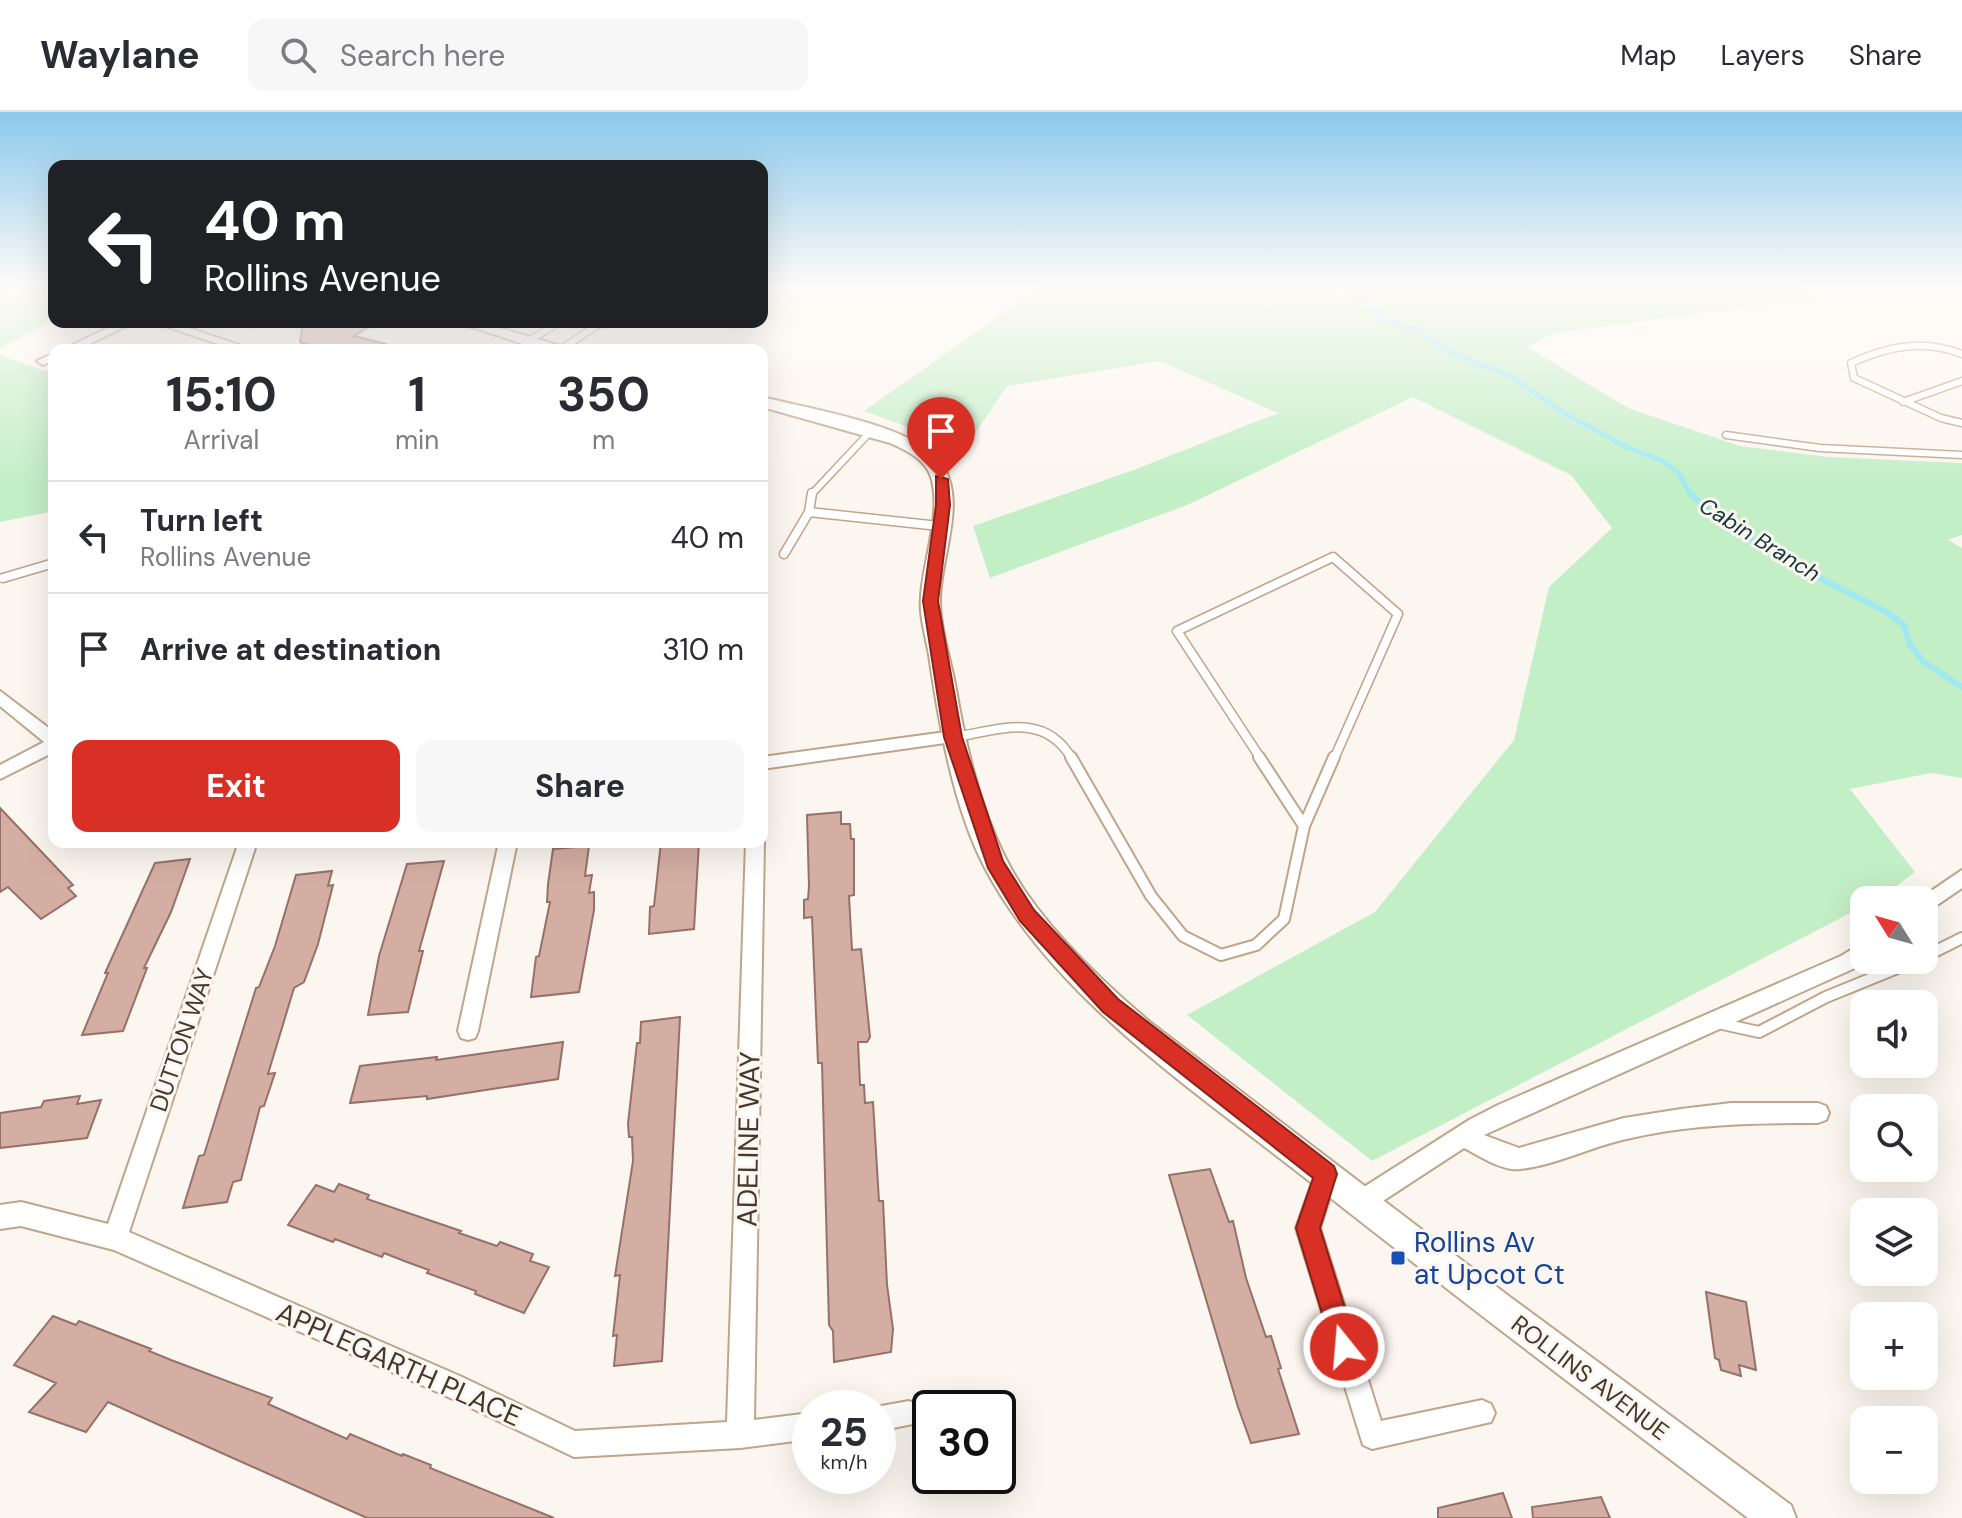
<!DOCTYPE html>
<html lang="en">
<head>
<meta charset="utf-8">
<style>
  body { margin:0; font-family:"DM Sans",sans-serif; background:#f7f7f7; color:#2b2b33; height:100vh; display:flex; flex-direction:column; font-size:30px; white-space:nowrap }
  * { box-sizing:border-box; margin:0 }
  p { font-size:26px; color:#7c7c81 }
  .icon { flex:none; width:44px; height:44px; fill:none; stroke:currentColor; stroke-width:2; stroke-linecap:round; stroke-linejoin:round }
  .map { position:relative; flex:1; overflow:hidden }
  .panel { position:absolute; left:48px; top:232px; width:720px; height:504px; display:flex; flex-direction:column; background:#fff; border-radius:16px; box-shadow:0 8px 32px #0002 }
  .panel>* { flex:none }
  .banner { position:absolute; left:48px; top:48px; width:720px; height:168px; border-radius:16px; box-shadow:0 8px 32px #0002; background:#202124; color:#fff; overflow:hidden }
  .needle { width:52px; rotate:307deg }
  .tools { position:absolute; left:1850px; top:774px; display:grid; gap:16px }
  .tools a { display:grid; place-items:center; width:88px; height:88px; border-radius:16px; background:#fff; box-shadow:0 8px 32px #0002; font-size:40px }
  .speed { position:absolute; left:792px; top:1278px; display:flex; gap:16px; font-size:40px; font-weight:700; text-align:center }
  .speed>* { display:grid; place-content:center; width:104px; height:104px; border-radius:50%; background:#fff; box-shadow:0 8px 32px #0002; line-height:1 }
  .speed small { font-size:20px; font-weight:400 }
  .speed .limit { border:4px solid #111; border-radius:12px; background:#fff; color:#111 }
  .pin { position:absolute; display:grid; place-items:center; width:68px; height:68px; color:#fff; margin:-82px -34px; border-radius:50% 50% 50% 0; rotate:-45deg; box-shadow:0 0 8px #0007 }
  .pin .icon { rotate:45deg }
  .me { position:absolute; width:88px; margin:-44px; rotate:343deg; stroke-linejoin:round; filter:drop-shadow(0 0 6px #0008) }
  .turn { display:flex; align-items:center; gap:28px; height:168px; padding:0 24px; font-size:36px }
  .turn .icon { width:104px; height:104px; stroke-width:2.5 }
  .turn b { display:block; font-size:56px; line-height:68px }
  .eta { display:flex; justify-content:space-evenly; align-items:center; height:136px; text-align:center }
  .eta b { font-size:48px; font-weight:700; line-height:56px }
  .button { display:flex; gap:16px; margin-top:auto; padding:16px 24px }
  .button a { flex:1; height:92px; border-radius:16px; background:#d93025; color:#fff; font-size:32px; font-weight:700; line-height:92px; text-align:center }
  .button a+a { background:#f7f7f7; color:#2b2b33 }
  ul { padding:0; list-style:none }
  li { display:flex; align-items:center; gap:24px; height:112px; padding:0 24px; border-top:2px solid #e1e1e2 }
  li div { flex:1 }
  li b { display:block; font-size:30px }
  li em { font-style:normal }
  header { display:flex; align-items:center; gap:48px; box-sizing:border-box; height:112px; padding:0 40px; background:#fff; border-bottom:2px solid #e1e1e2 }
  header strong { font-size:38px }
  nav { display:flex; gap:44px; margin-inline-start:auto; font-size:28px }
  .search { width:560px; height:72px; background:#f7f7f7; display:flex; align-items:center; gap:20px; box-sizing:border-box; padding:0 28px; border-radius:16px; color:#7c7c81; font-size:30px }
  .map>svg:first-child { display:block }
  .green { fill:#c3efc7 }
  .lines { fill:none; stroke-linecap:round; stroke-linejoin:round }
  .stream-far1 { stroke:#a0e9f3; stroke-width:5 }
  .stream { stroke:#a0e9f3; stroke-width:6 }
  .building { fill:#d5aea3; stroke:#967167; stroke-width:2 }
  .service-far2-casing { stroke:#bfa589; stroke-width:9 }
  .service-far1-casing { stroke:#bfa589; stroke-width:11 }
  .service-casing { stroke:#bfa589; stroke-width:14 }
  .minor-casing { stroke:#bfa589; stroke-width:4 }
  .tertiary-casing { stroke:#bfa589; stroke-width:4 }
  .path { stroke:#b2aaa2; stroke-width:3; stroke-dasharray:4 4; stroke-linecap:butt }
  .service-far2 { stroke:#fff; stroke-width:6 }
  .service-far1 { stroke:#fff; stroke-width:8 }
  .service { stroke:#fff; stroke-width:10 }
  .minor { fill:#fff; fill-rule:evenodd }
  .tertiary { fill:#fff; fill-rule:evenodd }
  .route { fill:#d93025; stroke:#8d1f18; stroke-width:2 }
  .transit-dot { fill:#1a4fb4; stroke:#fcf6f0; stroke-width:3 }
  .labels { text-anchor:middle; stroke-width:6; stroke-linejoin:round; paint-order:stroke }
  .far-water-label { font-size:22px; font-style:italic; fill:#13363b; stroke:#fcf6f0 }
  .street-label { font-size:24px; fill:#43382c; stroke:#fcf6f0 }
  .near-street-label { font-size:28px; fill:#43382c; stroke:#fcf6f0 }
  .near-transit-label { font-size:28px; fill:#164399; stroke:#fcf6f0; text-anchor:start }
</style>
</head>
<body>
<header>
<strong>Waylane</strong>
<div class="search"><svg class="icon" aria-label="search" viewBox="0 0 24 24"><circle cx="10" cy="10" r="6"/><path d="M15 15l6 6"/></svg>Search here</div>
<nav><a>Map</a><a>Layers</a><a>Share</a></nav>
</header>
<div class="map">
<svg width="1962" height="1406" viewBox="0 0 1962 1406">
  <rect width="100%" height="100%" fill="#fcf6f0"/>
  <path class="green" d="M0 174H54V208L0 236Z
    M1042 174H1803L1823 185 1554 221 1527 235 1628 296 1740 334 1829 345 1962 351V423L1948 428 1962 436V666L1931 661 1850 677 1915 760 1882 785 1864 788V794L1372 1049 1187 903 1375 800 1514 628 1549 475 1612 416 1571 363 1413 285 1187 393 990 466 973 414 1131 359 1278 301 1160 249 1007 274 965 336 864 299Z
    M0 243 44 259 54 256V399L0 410Z"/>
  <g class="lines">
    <path class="stream-far1" d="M1339 174 1366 190 1385 208 1413 216 1452 241 1508 263 1567 303 1627 335 1660 348 1678 360 1691 383"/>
    <path class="stream" d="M1690 381 1711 402 1796 454 1885 499 1904 513 1910 533 1924 550 1962 575"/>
  </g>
  <path class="building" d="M303 210H377L354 224 386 232 385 238H323L300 230Z
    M0 696 73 773 68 776 76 784 41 807 8 775 0 780Z
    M841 700V712H850L851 727H854V783L849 784 852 838 861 837 870 925 867 930H858L860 973H864L865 991 873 990 879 1089H883L887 1173 893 1217 891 1240 834 1250 833 1219 829 1213 822 951H818L812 805 804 806V788L808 787 809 774 807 703Z
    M661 730H699L694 817 649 822 650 795 654 794Z
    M589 734 585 764 592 763 589 781 594 780V798L579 880 531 885 536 845 539 844 550 790H547L548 772 553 737Z
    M190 747 171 800 144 856H147L123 919 82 923 108 861H105L155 751Z
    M444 749 419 839H423L408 900 368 903 379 844 407 752Z
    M332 759 328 774 333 773 318 832 304 870 294 876 268 962 275 961 264 994 260 995 241 1068 233 1070 227 1090 183 1096 199 1044 204 1043 256 876 259 875 275 834 296 763Z
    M680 905 662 1249 614 1254 617 1223 613 1224 620 1163 615 1164 633 1049 632 1025H629L628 1012 637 931H640L641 910Z
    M563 930 558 967 427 987V984L350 991 360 954 437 945 436 948Z
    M80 984 77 992 101 988 87 1026 0 1036V1001L41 995 44 989Z
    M1210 1057 1229 1110 1233 1109 1246 1166 1266 1225 1271 1224 1281 1256 1278 1257 1299 1322 1251 1331 1238 1295 1169 1063Z
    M339 1072 369 1083 367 1087 461 1119 459 1121 497 1134 500 1130 533 1142 530 1149 549 1155 524 1201 475 1182 476 1179 427 1161 429 1158 407 1150 384 1141 382 1145 335 1127 333 1130 288 1113 316 1073 334 1080Z
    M1706 1180 1746 1190 1756 1258 1739 1253 1741 1264 1721 1258 1719 1248 1715 1246Z
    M53 1204 76 1213 79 1209 151 1237 149 1239 171 1248 272 1286 268 1292 347 1327 350 1322 402 1344 403 1342 431 1353 430 1356 554 1406H367L108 1290 86 1320 29 1300 56 1271 14 1253Z
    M1503 1381 1512 1406H1438V1396Z
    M1601 1385 1610 1406H1533L1532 1395Z"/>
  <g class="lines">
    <g class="service-far2-casing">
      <path id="service-far2" d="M528 229 560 210
        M560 238 602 210
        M1962 242C1923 227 1889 234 1851 251L1854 266 1941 306 1962 311
        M1903 290 1962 269
        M1726 323 1820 336 1962 343
        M811 383 870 320"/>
    </g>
    <g class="service-far1-casing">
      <path id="service-far1" d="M809 400 812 381
        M784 442 809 400 939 414
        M3 466 54 451
        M956 625C1001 617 1045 600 1072 647
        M1261 647 1177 519 1333 445 1398 502 1334 647"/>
    </g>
    <g class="service-casing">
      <path id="service" d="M1071 645 1151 784 1183 824 1221 843 1256 833 1284 807 1304 714
        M1259 645 1304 714
        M1304 714 1334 645
        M1924 845 1962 826
        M1718 911 1759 920 1826 885 1917 848"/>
    </g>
    <g class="minor-casing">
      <path id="minor" d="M120 210H135L77 238H62Z
        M153 210H171L254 238H236Z
        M54 241V248L43 253 37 249Z
        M0 579 54 620V640L0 667V653L44 630 0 594Z
        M953 619 961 625 959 629 762 657V645Z
        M762 726 764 730 754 1308 810 1301V1327L740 1336 574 1345 444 1283 114 1138 21 1114 0 1117V1093L21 1090 108 1112 239 730H257L129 1120 462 1265 575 1319 727 1310 746 730H762Z
        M499 730H517L478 919 475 926 468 928 461 926 458 919Z
        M1962 758V776L1924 802V788H1918Z
        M1864 830 1866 848 1855 856 1484 1023 1519 1036 1624 1006 1681 997 1731 991H1818L1826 994 1829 1001 1826 1008 1818 1011C1752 1011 1687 1012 1622 1028 1589 1036 1555 1053 1521 1057 1503 1060 1480 1044 1464 1036L1369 1098 1361 1102 1353 1098 1349 1090 1353 1082 1469 1008 1498 993 1841 844Z
        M1326 1051 1334 1054 1337 1062 1320 1116 1381 1309 1482 1288 1491 1292 1495 1301 1491 1310 1372 1337 1363 1333 1296 1116 1318 1054Z
        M909 1289 918 1293 922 1302 918 1311 878 1319V1296H870Z"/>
    </g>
    <g class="tertiary-casing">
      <path id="tertiary" d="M456 210H479L564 235 567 238H542Z
        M762 285C806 296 910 313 938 347 970 385 940 444 940 488 940 516 950 546 955 572 965 630 979 694 1006 747 1036 807 1099 867 1150 910L1510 1185 1791 1393 1796 1406H1748C1599 1294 1451 1181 1304 1065 1191 976 1054 886 985 756 953 695 939 611 929 543 926 525 919 503 921 485 923 448 941 405 932 368 927 348 908 339 890 331L762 295Z"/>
    </g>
    <path class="path" d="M3 174 28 181 54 180"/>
    <use href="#service-far2" class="service-far2"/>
    <use href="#service-far1" class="service-far1"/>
    <use href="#service" class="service"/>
    <use href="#minor" class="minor"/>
    <use href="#tertiary" class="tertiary"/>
  </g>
  <linearGradient id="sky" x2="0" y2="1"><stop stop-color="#8bc9ec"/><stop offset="0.47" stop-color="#fefbf8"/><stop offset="1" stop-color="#fefbf8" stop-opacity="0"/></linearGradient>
  <rect width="1962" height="371" fill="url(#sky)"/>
  <path class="route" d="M936 364 948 367 950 393 938 489 962 625 1003 749 1034 798 1118 887 1334 1054 1337 1062 1320 1116 1357 1235 1353 1244 1344 1248 1335 1244 1296 1116 1313 1066 1103 900 1020 809 988 756 944 625 923 489 936 393Z"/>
  <rect class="transit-dot" x="1390" y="1138" width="16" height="16" rx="4"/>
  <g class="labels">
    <g class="far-water-label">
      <text transform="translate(1760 427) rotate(32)" y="8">Cabin Branch</text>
    </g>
    <g class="street-label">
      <text transform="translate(182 928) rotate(-71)" y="8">DUTTON WAY</text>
      <text transform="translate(1590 1266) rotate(37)" y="8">ROLLINS AVENUE</text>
    </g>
    <g class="near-street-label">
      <text transform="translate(748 1027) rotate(-89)" y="10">ADELINE WAY</text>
      <text transform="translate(399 1252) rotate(24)" y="10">APPLEGARTH PLACE</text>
    </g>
    <g class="near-transit-label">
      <text x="1414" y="1140">Rollins Av<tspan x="1414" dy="32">at Upcot Ct</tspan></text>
    </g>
  </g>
</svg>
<div class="tools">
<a><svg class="needle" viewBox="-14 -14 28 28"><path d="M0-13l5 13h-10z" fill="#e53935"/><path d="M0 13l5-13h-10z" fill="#7c7c81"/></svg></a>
<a><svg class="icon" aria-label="sound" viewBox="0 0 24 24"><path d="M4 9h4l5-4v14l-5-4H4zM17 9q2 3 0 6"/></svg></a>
<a><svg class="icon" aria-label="search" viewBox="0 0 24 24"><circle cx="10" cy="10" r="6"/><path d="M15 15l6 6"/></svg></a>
<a><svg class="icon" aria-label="layers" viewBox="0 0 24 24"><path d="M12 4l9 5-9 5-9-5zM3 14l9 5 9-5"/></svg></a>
<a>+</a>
<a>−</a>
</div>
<div class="speed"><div>25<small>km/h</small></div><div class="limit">30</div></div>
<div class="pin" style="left:941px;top:367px;background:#d93025"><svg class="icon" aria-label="arrive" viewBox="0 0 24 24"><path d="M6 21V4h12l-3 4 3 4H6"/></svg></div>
<svg class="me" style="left:1344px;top:1235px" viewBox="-20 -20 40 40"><circle r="17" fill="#d93025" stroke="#fff" stroke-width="3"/><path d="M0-11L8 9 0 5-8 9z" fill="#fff"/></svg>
<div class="banner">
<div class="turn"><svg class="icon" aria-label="left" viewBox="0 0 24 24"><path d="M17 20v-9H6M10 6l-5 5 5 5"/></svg><div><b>40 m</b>Rollins Avenue</div></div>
</div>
<section class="panel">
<div class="eta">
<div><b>15:10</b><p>Arrival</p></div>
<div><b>1</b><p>min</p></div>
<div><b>350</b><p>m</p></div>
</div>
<ul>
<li><svg class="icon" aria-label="left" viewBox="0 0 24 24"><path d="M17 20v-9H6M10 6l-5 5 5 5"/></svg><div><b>Turn left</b><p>Rollins Avenue</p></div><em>40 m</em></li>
<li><svg class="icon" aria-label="arrive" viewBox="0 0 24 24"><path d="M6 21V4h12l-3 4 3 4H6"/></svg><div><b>Arrive at destination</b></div><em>310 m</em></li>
</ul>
<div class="button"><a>Exit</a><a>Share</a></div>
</section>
</div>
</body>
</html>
